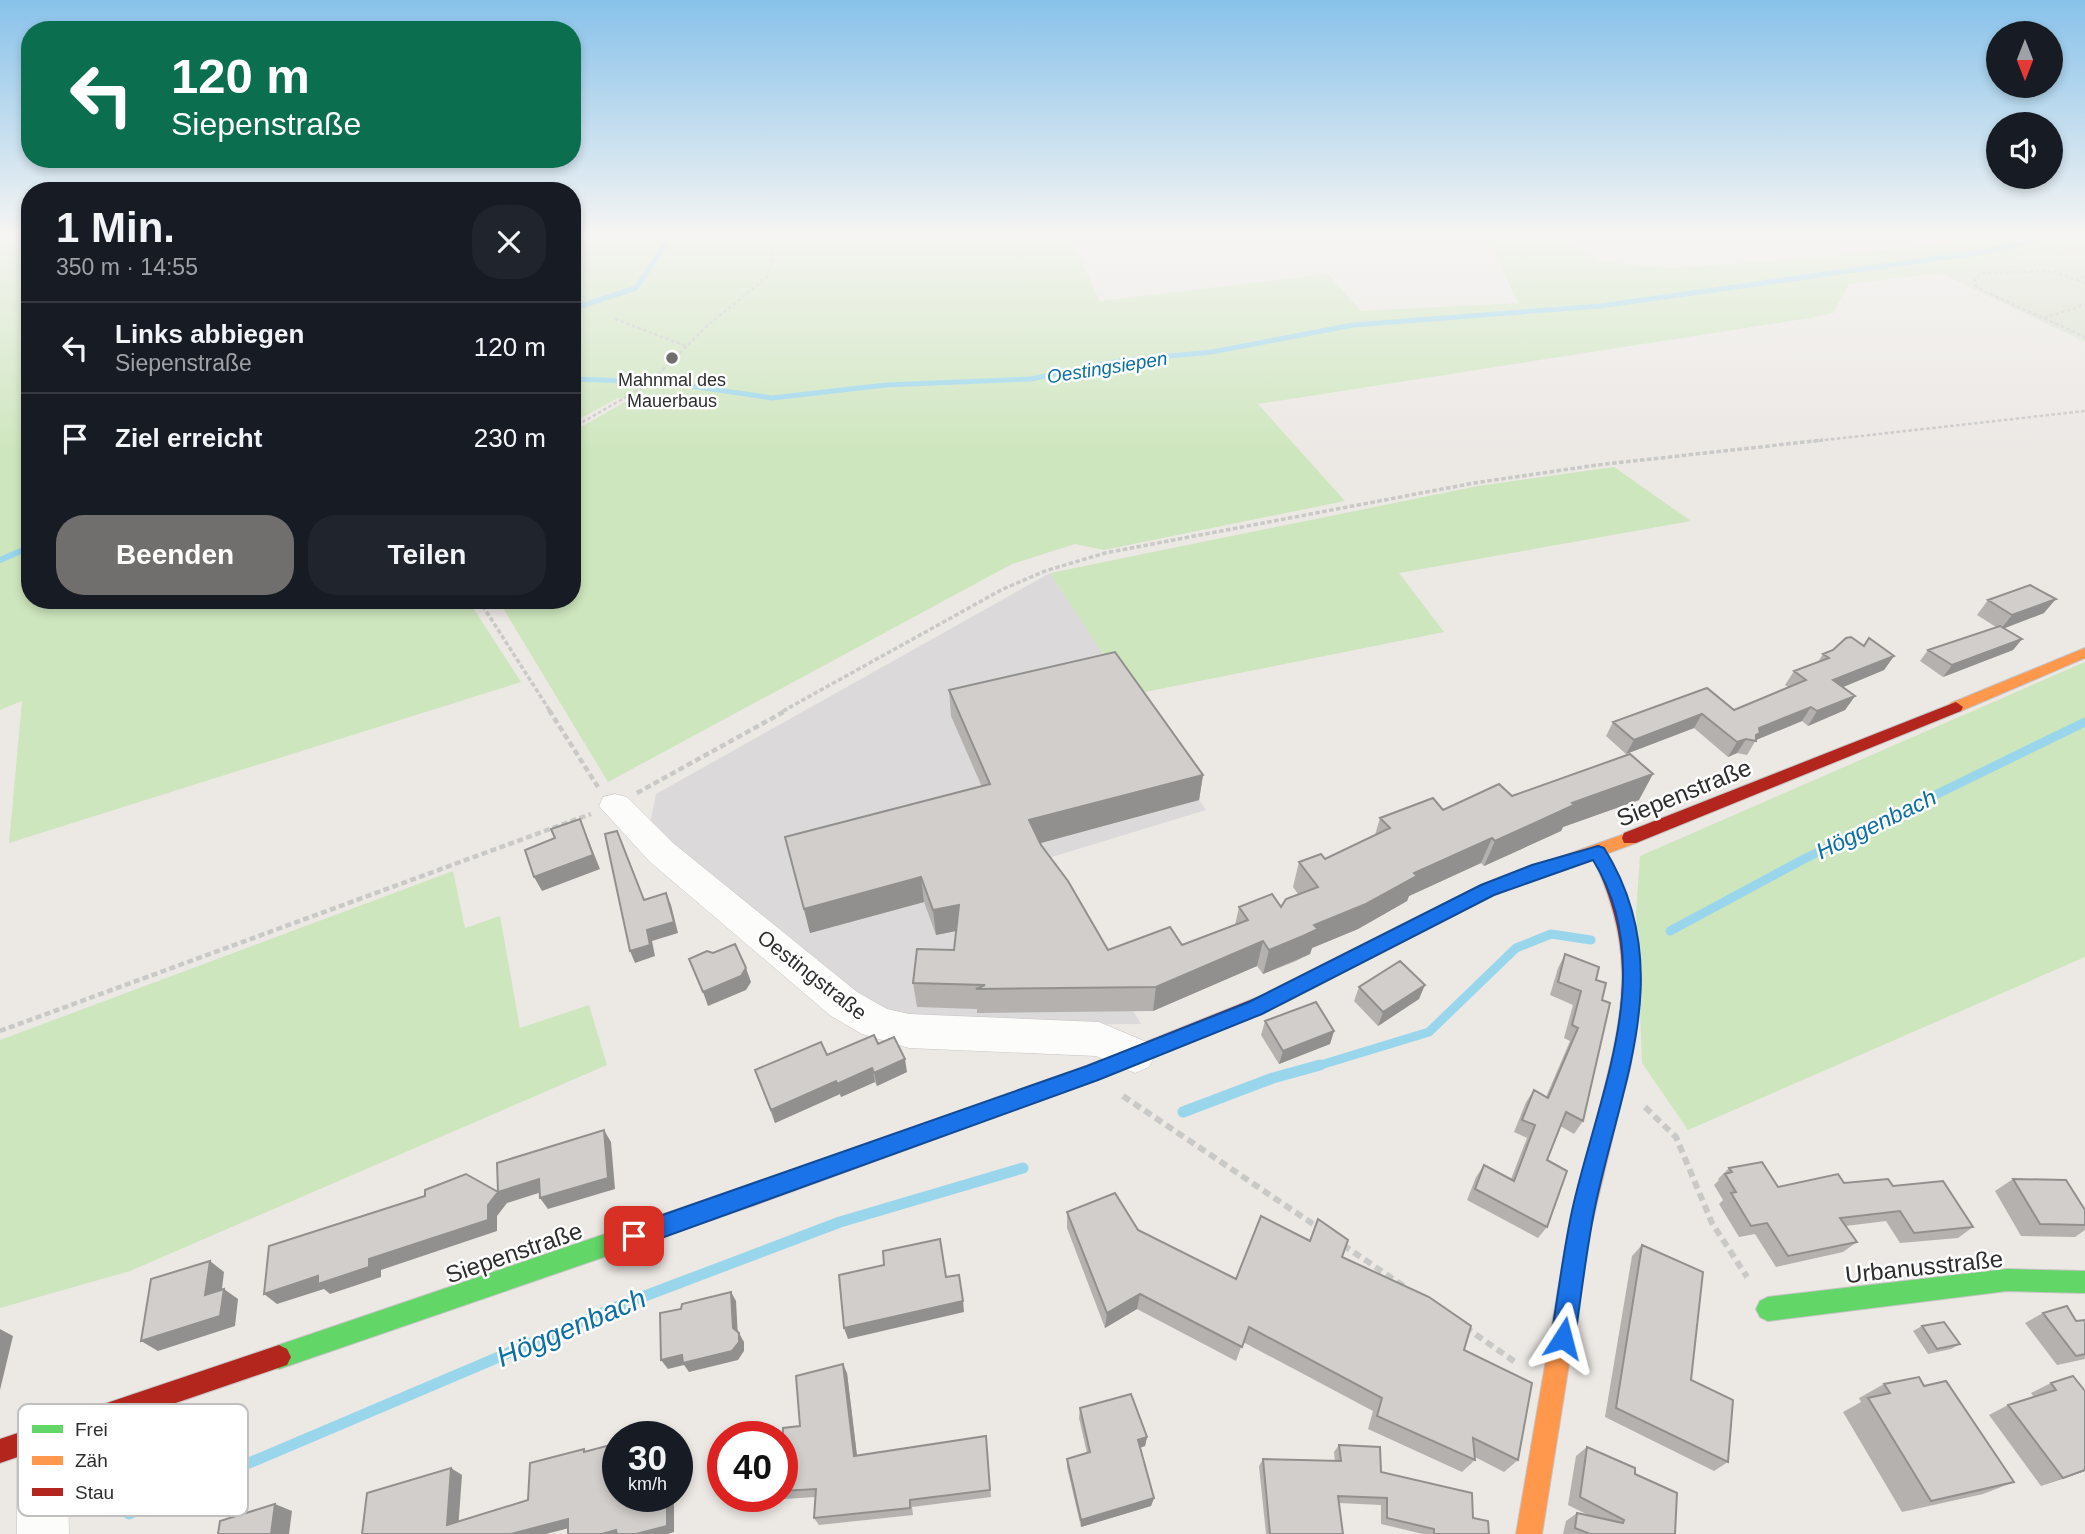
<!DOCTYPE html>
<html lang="de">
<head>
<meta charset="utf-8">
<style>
  body { margin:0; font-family:Helvetica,sans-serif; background:#20242c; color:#f1f3f6; height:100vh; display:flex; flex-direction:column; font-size:26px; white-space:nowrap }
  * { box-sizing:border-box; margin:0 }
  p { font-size:23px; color:#9ea1a6 }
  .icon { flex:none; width:38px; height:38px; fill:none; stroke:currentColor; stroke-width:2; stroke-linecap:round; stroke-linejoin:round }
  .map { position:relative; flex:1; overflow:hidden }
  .details { position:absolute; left:21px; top:182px; width:560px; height:427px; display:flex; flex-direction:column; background:#171b24; border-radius:28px; box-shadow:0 4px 10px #0003 }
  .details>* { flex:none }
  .banner { position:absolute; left:21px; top:21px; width:560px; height:147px; border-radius:28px; box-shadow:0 4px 10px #0003; background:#0b6e4f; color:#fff; overflow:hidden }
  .needle { width:46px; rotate:180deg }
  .fabs { position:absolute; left:1986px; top:21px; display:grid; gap:14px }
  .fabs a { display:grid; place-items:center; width:77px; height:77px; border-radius:50%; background:#171b24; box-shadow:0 4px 10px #0003; font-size:35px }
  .speed { position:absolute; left:602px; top:1421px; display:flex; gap:14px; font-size:35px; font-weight:700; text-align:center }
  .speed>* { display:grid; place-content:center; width:91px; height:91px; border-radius:50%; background:#171b24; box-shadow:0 4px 10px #0003; line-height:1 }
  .speed small { font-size:18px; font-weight:400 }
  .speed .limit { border:10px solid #d22; background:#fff; color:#111 }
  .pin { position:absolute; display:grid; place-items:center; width:60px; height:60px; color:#fff; margin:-30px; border-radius:14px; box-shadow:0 4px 10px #0006 }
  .me { position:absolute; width:77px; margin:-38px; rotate:9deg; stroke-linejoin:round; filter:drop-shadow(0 0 5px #0008) }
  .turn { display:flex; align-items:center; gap:24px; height:147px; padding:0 35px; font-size:32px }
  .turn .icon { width:91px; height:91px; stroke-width:2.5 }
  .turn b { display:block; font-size:49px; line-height:60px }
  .round { display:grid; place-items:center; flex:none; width:74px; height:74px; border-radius:28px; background:#20242c }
  .overview { display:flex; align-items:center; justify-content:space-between; height:119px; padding:0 35px }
  h1 { font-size:42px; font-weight:800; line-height:52px }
  .button { display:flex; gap:14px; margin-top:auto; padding:14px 35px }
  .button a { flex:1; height:80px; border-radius:28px; background:#706f6e; color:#fff; font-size:28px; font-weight:800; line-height:80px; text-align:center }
  .button a+a { background:#20242c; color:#f1f3f6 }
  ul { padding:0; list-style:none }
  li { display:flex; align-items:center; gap:21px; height:91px; padding:0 35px; border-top:2px solid #363941 }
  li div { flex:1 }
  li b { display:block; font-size:26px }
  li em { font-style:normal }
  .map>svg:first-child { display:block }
  .industrial { fill:#dcd9db }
  .green { fill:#cee6be }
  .cemetery { fill:#d8e0cc }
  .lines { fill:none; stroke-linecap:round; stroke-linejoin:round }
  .stream-far3 { stroke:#99d6ec; stroke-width:5 }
  .stream-far2 { stroke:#99d6ec; stroke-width:6 }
  .stream-far1 { stroke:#99d6ec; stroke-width:9 }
  .stream { stroke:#99d6ec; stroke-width:11 }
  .street-casing { stroke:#c5c4c5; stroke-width:1 }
  .fast-casing { stroke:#c5c4c5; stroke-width:2 }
  .slow-casing { stroke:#c5c4c5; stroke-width:2 }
  .jam-casing { stroke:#c5c4c5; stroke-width:2 }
  .path-far3 { stroke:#c9c9c8; stroke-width:2.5; stroke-dasharray:3.5 2.5; stroke-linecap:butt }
  .path-far2 { stroke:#c9c9c8; stroke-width:3.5; stroke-dasharray:4.5 2.5; stroke-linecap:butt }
  .path-far1 { stroke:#c9c9c8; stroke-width:4.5; stroke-dasharray:6 3.5; stroke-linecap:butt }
  .path { stroke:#c9c9c8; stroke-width:6; stroke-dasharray:8 5; stroke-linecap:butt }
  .street { fill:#fcfcfb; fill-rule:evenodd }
  .fast { fill:#63d668; fill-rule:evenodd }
  .slow { fill:#ff974d; fill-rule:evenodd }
  .jam { fill:#b3261e; fill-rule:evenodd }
  .wall { fill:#b4b1af }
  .shaded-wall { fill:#92908e }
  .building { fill:#d1cecb; stroke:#92908e; stroke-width:2 }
  .route { fill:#1a73e8; stroke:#114b97; stroke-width:2 }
  .poi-dot { fill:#706f6e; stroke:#fff; stroke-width:2.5 }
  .labels { text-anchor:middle; stroke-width:5; stroke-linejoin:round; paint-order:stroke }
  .far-poi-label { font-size:18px; fill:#2e2e2e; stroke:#fff }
  .far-water-label { font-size:19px; font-style:italic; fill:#0d6fa3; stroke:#fff }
  .street-label { font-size:21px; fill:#2e2e2e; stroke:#fff }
  .water-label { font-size:23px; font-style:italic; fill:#0d6fa3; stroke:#fff }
  .near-street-label { font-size:24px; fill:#2e2e2e; stroke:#fff }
  .near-water-label { font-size:28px; font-style:italic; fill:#0d6fa3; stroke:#fff }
  .key { fill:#fff; stroke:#c0c0c0; stroke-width:2 }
  .key-label { font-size:19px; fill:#2e2e2e }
</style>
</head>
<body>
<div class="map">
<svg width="2085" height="1534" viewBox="0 0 2085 1534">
  <rect width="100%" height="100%" fill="#ece8e4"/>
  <path class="industrial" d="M1050 573 1206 810 1042 860 1141 1024 1031 1025 893 1014 866 1000 650 824 656 794Z"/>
  <path class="green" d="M0 236H30V600H468L521 682 9 843 22 701 0 710Z
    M572 236H1069L1100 301 1328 274 1361 311 1518 303 1487 236H1560L1600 261 1670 268 1825 257 1999 236H2085V244L1940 273 1849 284 1833 313 1810 318 1258 404 1345 501 1104 550 1075 544 1012 564 608 782 498 600H572V432L630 399 618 398 572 423Z
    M1614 467 1691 521 1399 573 1444 632 1130 695 1050 573 1478 486Z
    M2085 662V957L1688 1130 1642 1063 1636 913 1640 856Z
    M453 871 465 928 500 916 520 1028 589 1005 607 1065 130 1271 0 1308V1040Z"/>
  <path class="cemetery" d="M2085 244V342L1940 273Z"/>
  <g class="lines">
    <path class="stream-far3" d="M572 309 636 288 671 236
      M572 379 634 381
      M664 382 772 398 886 385 1031 379 1118 361 1212 352 1353 325 1600 306 1990 251 2047 236"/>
    <path class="stream-far2" d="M0 560 30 547"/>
    <path class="stream-far1" d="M1670 931 1804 859 2085 722
      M1314 1067 1429 1032 1516 948 1551 934 1591 940"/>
    <path class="stream" d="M1183 1112 1273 1078 1320 1065
      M129 1514 621 1305 840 1222 1023 1168"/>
    <g class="street-casing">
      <path id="street" d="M615 794 627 797 673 843 857 992 887 1009 909 1014 1099 1022 1149 1043 1155 1055 1149 1067 1135 1073 1096 1056 909 1048 862 1034 831 1016 649 861 599 806 603 797Z
        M42 1411 59 1419 67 1436 69 1534H17V1436L25 1419Z"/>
    </g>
    <g class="fast-casing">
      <path id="fast" d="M752 1184 760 1188 763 1195 760 1202 752 1206 279 1369 271 1365 267 1357 271 1349 279 1345Z
        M2007 1269 2085 1271V1293L2007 1291 1768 1321 1760 1317 1756 1309 1760 1301 1768 1297Z"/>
    </g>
    <g class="slow-casing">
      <path id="slow" d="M2085 648V658L1961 711 1956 712 1949 707 1951 703Z
        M1630 832 1636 833 1638 838 1636 843 1493 895 1282 1004 1275 1006 1268 1004 1266 998 1268 992 1481 885Z
        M1613 1085 1620 1087 1623 1094 1590 1232 1542 1534H1516L1568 1232 1603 1094 1606 1087Z"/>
    </g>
    <g class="jam-casing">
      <path id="jam" d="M1956 702 1963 707 1961 711 1636 843H1624L1622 838 1624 833Z
        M1598 845 1604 847C1640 914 1647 962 1635 1037 1632 1058 1629 1081 1620 1101L1613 1103 1606 1101 1603 1094C1627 1001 1634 941 1590 852L1592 847Z
        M1275 990 1282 992 1284 998 1282 1004 1097 1080 752 1206 744 1202 741 1195 744 1188 752 1184 1086 1066Z
        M279 1345 287 1349 291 1357 287 1365 0 1463V1439Z"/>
    </g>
    <path class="path-far3" d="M2075 279 2085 276
      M2085 283 2053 271 1982 273 1975 278V285L1984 291 2085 337
      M2044 318 2085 305
      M615 319 686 346
      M572 428 647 385 707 326 766 278 773 261 770 236
      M1807 442 2085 411"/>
    <path class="path-far2" d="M479 600 550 711
      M783 711 1003 589 1045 571 1105 553 1474 483 1597 465 1823 440"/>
    <path class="path-far1" d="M549 710 598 787
      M637 793 787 710
      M0 1031 591 814"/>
    <path class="path" d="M1123 1096 1319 1228
      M1645 1107 1676 1137 1712 1223 1747 1277
      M1343 1245 1405 1287
      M1465 1327 1518 1364"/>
    <use href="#street" class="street"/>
    <use href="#fast" class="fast"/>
    <use href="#slow" class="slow"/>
    <use href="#jam" class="jam"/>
  </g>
  <path class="wall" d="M1988 600 2044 613 2004 628 2022 639 2013 650 1943 677 1920 661 1928 650 1996 627 1977 615Z
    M1863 645 1894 656 1884 670 1843 687 1855 696 1845 710 1808 726 1802 721 1756 740 1747 755 1737 753 1728 757 1694 728 1626 754 1606 736 1613 722 1734 710 1788 687 1785 685 1794 671 1818 662 1823 654Z
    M949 690 1203 775 1199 800 1040 843 1108 950 1182 945 1235 925 1239 907H1281L1298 894 1293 887 1299 862 1325 859 1375 835 1380 818 1443 810 1512 796 1639 800 1563 827 1561 831 1484 866 1481 863 1409 896 1407 901 1358 929 1312 948 1310 954 1296 961 1263 974 1257 966 1153 1011 977 1013V1009L917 1007 913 983 954 950 956 931 936 935 924 902 810 933 785 837 982 787 951 716Z
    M1565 954 1596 980 1602 1000 1583 1121 1574 1134 1560 1126 1547 1160V1227L1538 1238 1467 1200 1476 1177 1484 1165 1511 1179 1527 1138 1514 1132 1526 1102 1534 1090 1546 1097 1570 1041 1564 1038 1573 1005 1550 995 1558 968Z
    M1359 987 1419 999 1378 1026 1354 1001Z
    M1265 1021 1334 1031 1330 1044 1279 1064 1261 1035Z
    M878 1044 907 1072 877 1086 875 1082 841 1097 840 1094 775 1123 755 1070Z
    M1729 1168 1778 1187 1844 1183 1893 1186 1973 1227 1958 1238 1900 1243 1886 1221 1846 1226 1857 1242 1843 1252 1776 1267 1755 1234 1739 1237 1719 1204 1723 1200 1714 1185 1719 1180 1718 1179Z
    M2013 1179 2085 1210V1230L2075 1237 2021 1236 1995 1191Z
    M1067 1212 1138 1230 1236 1279 1309 1241 1318 1219 1342 1257 1464 1350 1518 1460 1504 1472 1475 1457V1460L1462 1472 1368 1429 1373 1411 1243 1342 1236 1361 1137 1309 1105 1328 1067 1228Z
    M1642 1245 1691 1380 1728 1462 1714 1471 1605 1417 1632 1256Z
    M2043 1313 2076 1321 2085 1320V1359L2057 1365 2025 1323Z
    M1922 1326 1960 1344 1951 1349 1928 1354 1913 1331Z
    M847 1373 857 1456 986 1436 991 1497 912 1507 913 1515 819 1525 814 1518 815 1497 784 1499 782 1496V1446Z
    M2051 1383 2085 1391V1471L2041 1486 1989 1415 2008 1405 2034 1397 2031 1393Z
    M1884 1384 1924 1386 2014 1482 1983 1494 1902 1512 1843 1412 1861 1402 1859 1398Z
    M1080 1408 1147 1437 1145 1446 1140 1448 1154 1498 1151 1506 1081 1527 1067 1467V1459L1087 1453 1079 1418Z
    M1339 1445 1381 1472 1473 1518 1489 1534H1423L1381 1524V1505L1339 1503 1343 1534H1266L1259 1466 1263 1459 1335 1461 1334 1452Z
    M1587 1447 1635 1474 1675 1534H1563L1566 1521 1577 1513 1588 1515 1568 1505 1576 1456Z"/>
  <path class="shaded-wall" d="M2056 599 2044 613 2000 630 2012 615Z
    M2022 639 2013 650 1943 677 1952 665Z
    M1894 656 1884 670 1824 695 1833 680Z
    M1855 696 1845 710 1808 726 1817 711Z
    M1811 707 1802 721 1756 740H1752L1759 728Z
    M1702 714 1694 728 1626 754 1634 740Z
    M1746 739 1737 753 1728 757 1737 742Z
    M1653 774 1639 800 1563 827 1561 831 1484 866 1495 841 1572 803Z
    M1203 775 1199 800 1030 846 1029 820Z
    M580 819 600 869 542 891 534 877Z
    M1492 838 1481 863 1409 896 1407 901 1358 929 1312 948 1310 954 1263 974 1269 950 1414 873Z
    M921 877 924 902 810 933 804 909Z
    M666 893 671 905 678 933 652 941 655 956 635 963 630 951 647 930Z
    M959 905 961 930 936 935 933 910Z
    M1263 941 1257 966 1153 1011 1156 987Z
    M746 968 751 982 746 990 708 1006 703 992Z
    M1425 985 1419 999 1378 1026 1383 1012Z
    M1334 1031 1330 1044 1279 1064 1283 1051Z
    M905 1059 907 1072 877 1086 874 1073Z
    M872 1068 875 1082 841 1097 837 1084Z
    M836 1081 840 1094 775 1123 771 1110Z
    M604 1130 611 1142 615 1189 548 1209 540 1198Z
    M539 1179 548 1190 507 1203 497 1216V1231L381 1270V1277L330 1294 324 1289 277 1304 264 1294 369 1259 488 1205 498 1192Z
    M210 1261 224 1272 220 1305 205 1295Z
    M224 1289 238 1299 235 1326 158 1351 141 1341Z
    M731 1292 736 1301 738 1337 733 1328Z
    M1140 1294 1137 1309 1105 1328 1107 1313Z
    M963 1301 964 1312 848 1339 844 1328Z
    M0 1329 13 1336 0 1390Z
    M739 1333 744 1342V1351L738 1360 689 1372 684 1365 668 1369 661 1360Z
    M843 1364 847 1373 858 1464 854 1456Z
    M1147 1437 1145 1446 1136 1449 1138 1440Z
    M451 1468 462 1475 458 1531 447 1525Z
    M2085 1470V1471L2041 1486Z
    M667 1496H674V1532L668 1534H636Z
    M1154 1498 1151 1506 1081 1527V1520Z
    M275 1504 292 1511 289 1534H271Z
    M568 1519 577 1526 546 1534H511Z
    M616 1530 621 1534H602Z"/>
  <path class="building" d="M2030 585 2056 599 2012 615 1988 600Z
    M2000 626 2022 639 1952 665 1928 650Z
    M1851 637 1864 646 1869 638 1894 656 1833 680 1855 696 1817 711 1811 707 1759 728 1760 733 1756 735V741L1746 739 1737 742 1702 714 1634 740 1613 722 1707 688 1734 710 1806 680 1794 671 1829 658 1823 654 1833 650 1846 638Z
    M1115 652 1203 775 1029 820 1041 845 1068 881 1108 950 1170 927 1182 945 1248 920 1239 907 1272 894 1281 907 1286 899 1318 887 1299 862 1321 854 1325 859 1390 828 1380 818 1433 798 1443 810 1499 784 1512 796 1630 754 1653 774 1572 803 1574 805 1495 841 1492 838 1414 873 1417 876 1366 904 1314 925 1318 929 1303 936 1269 950 1263 941 1156 987 976 989 985 985 913 983 917 949 954 950 959 905 933 910 921 877 804 909 785 837 990 784 949 690Z
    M580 819 593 855 534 877 525 850 555 838 551 829Z
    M617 831 644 900 666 893 674 922 647 930 650 945 630 951 605 834Z
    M735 944 746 968 741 976 703 992 689 959 707 951 713 953Z
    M1565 954 1599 967 1596 980 1606 983 1602 1000 1610 1003 1583 1121 1566 1112 1547 1160 1567 1171 1547 1227 1475 1189 1484 1165 1514 1181 1535 1125 1522 1120 1534 1090 1548 1098 1578 1028 1572 1025 1581 991 1558 982Z
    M1400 961 1425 985 1383 1012 1359 987Z
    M1316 1002 1334 1031 1283 1051 1265 1021Z
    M874 1035 878 1044 894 1037 905 1059 874 1073 872 1068 837 1084 836 1081 771 1110 755 1070 821 1042 827 1055Z
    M604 1130 608 1178 540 1198 539 1179 498 1192 497 1163Z
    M1762 1162 1778 1187 1838 1174 1844 1183 1888 1179 1893 1186 1943 1181 1973 1227 1914 1233 1900 1211 1840 1218 1857 1242 1788 1256 1767 1223 1751 1226 1731 1193 1736 1192 1725 1174 1732 1172 1729 1168Z
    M466 1174 498 1192 488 1205V1220L369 1259V1267L318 1284V1276L264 1294 269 1246 425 1196V1190Z
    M2013 1179 2066 1180 2085 1210V1225L2040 1224Z
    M1115 1193 1138 1230 1236 1279 1261 1216 1310 1241 1318 1219 1348 1240 1342 1257 1429 1297 1471 1326 1464 1350 1532 1383 1518 1460 1473 1438 1475 1460 1377 1416 1382 1398 1249 1327 1242 1347 1140 1294 1107 1313 1067 1212Z
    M940 1239 946 1277 959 1275 963 1301 844 1328 839 1275 884 1265 883 1251Z
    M1642 1245 1703 1272 1691 1380 1733 1400 1728 1462 1616 1408Z
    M210 1261 205 1295 224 1289 220 1316 141 1341 151 1279Z
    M731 1292 733 1328 739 1333V1342L732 1351 683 1363 682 1355 661 1360 660 1313 681 1309 682 1304Z
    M2067 1306 2076 1321 2085 1320V1354L2076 1356 2043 1313Z
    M1944 1322 1960 1344 1937 1349 1922 1326Z
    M843 1364 854 1456 986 1436 990 1490 910 1500V1508L814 1518 816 1489 782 1491 783 1428 800 1426 796 1376Z
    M2073 1376 2085 1391V1470L2063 1478 2008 1405 2056 1390 2051 1383Z
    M1919 1377 1924 1386 1946 1381 2014 1482 1931 1501 1868 1398 1890 1393 1884 1384Z
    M1131 1394 1147 1437 1138 1440 1154 1498 1081 1520 1067 1459 1090 1452 1080 1408Z
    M618 1443V1496H667V1526L636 1534H617L616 1530 602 1534H568V1519L511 1534H362L367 1493 451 1468 447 1525 528 1500 530 1463 584 1449V1452Z
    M1339 1445 1380 1447 1381 1472 1472 1493 1473 1518 1488 1521 1489 1534H1434V1529L1387 1518V1498L1338 1496 1343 1534H1270L1263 1459 1341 1461Z
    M1587 1447 1635 1468V1474L1677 1493 1675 1534H1590L1575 1528 1577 1513 1623 1523 1624 1520 1580 1497Z
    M275 1504 271 1534H218L220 1521Z"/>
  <linearGradient id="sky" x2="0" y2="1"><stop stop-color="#88c2ea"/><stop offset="0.52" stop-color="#f6f5f3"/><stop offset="1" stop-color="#f6f5f3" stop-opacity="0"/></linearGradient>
  <rect width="2085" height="451" fill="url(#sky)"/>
  <path class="route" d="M1598 846 1604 848C1680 969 1619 1087 1594 1212 1586 1253 1581 1296 1575 1338L1571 1346 1563 1350 1554 1346 1551 1338C1558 1296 1563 1253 1572 1211 1596 1100 1661 969 1593 860L1494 895 1262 1014 1098 1080 634 1248 626 1244 623 1236 626 1228 634 1225 1087 1066 1249 1002 1481 885 1532 865Z"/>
  <circle class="poi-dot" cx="672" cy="358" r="7"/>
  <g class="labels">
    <g class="far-poi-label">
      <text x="672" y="386">Mahnmal des<tspan x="672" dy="21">Mauerbaus</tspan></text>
    </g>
    <g class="far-water-label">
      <text transform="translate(1107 367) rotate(-9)" y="7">Oestingsiepen</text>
    </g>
    <g class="street-label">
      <text transform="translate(812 975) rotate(38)" y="7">Oestingstraße</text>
    </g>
    <g class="water-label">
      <text transform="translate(1876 824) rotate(-26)" y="8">Höggenbach</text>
    </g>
    <g class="near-street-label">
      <text transform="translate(1684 793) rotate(-22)" y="8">Siepenstraße</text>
      <text transform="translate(514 1253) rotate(-19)" y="8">Siepenstraße</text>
      <text transform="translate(1924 1267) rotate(-6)" y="8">Urbanusstraße</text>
    </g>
    <g class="near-water-label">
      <text transform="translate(571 1327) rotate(-23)" y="10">Höggenbach</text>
    </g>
  </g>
  <rect x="18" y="1404" width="230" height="112" rx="10" class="key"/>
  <rect x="32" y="1425" width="31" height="8" fill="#63d668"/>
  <rect x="32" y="1456" width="31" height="9" fill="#ff974d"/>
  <rect x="32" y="1488" width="31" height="8" fill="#b3261e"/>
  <g class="key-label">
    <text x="75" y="1436">Frei</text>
    <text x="75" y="1467">Zäh</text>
    <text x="75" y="1499">Stau</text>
  </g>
</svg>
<div class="fabs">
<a><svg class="needle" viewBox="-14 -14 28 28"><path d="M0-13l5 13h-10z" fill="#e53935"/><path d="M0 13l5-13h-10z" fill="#9ea1a6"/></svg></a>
<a><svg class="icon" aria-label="sound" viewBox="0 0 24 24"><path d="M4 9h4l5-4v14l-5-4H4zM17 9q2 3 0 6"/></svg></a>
</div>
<div class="speed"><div>30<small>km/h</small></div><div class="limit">40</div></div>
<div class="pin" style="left:634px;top:1236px;background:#d93025"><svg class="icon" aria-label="arrive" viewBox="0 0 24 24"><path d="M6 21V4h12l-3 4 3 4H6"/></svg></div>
<svg class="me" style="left:1563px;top:1338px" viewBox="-20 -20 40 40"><path d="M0-17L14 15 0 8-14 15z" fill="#1a73e8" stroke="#fff" stroke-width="4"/></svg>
<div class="banner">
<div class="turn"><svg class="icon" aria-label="left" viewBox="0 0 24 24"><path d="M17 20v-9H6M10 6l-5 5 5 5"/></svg><div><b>120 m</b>Siepenstraße</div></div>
</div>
<section class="details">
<div class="overview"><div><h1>1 Min.</h1><p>350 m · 14:55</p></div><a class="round"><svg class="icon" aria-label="close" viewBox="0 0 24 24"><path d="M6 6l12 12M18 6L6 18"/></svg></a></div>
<ul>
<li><svg class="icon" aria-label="left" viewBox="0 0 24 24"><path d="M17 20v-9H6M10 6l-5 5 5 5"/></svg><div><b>Links abbiegen</b><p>Siepenstraße</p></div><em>120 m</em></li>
<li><svg class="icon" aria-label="arrive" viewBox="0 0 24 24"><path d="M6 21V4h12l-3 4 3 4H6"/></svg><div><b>Ziel erreicht</b></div><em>230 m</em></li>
</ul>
<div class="button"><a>Beenden</a><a>Teilen</a></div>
</section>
</div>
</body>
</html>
